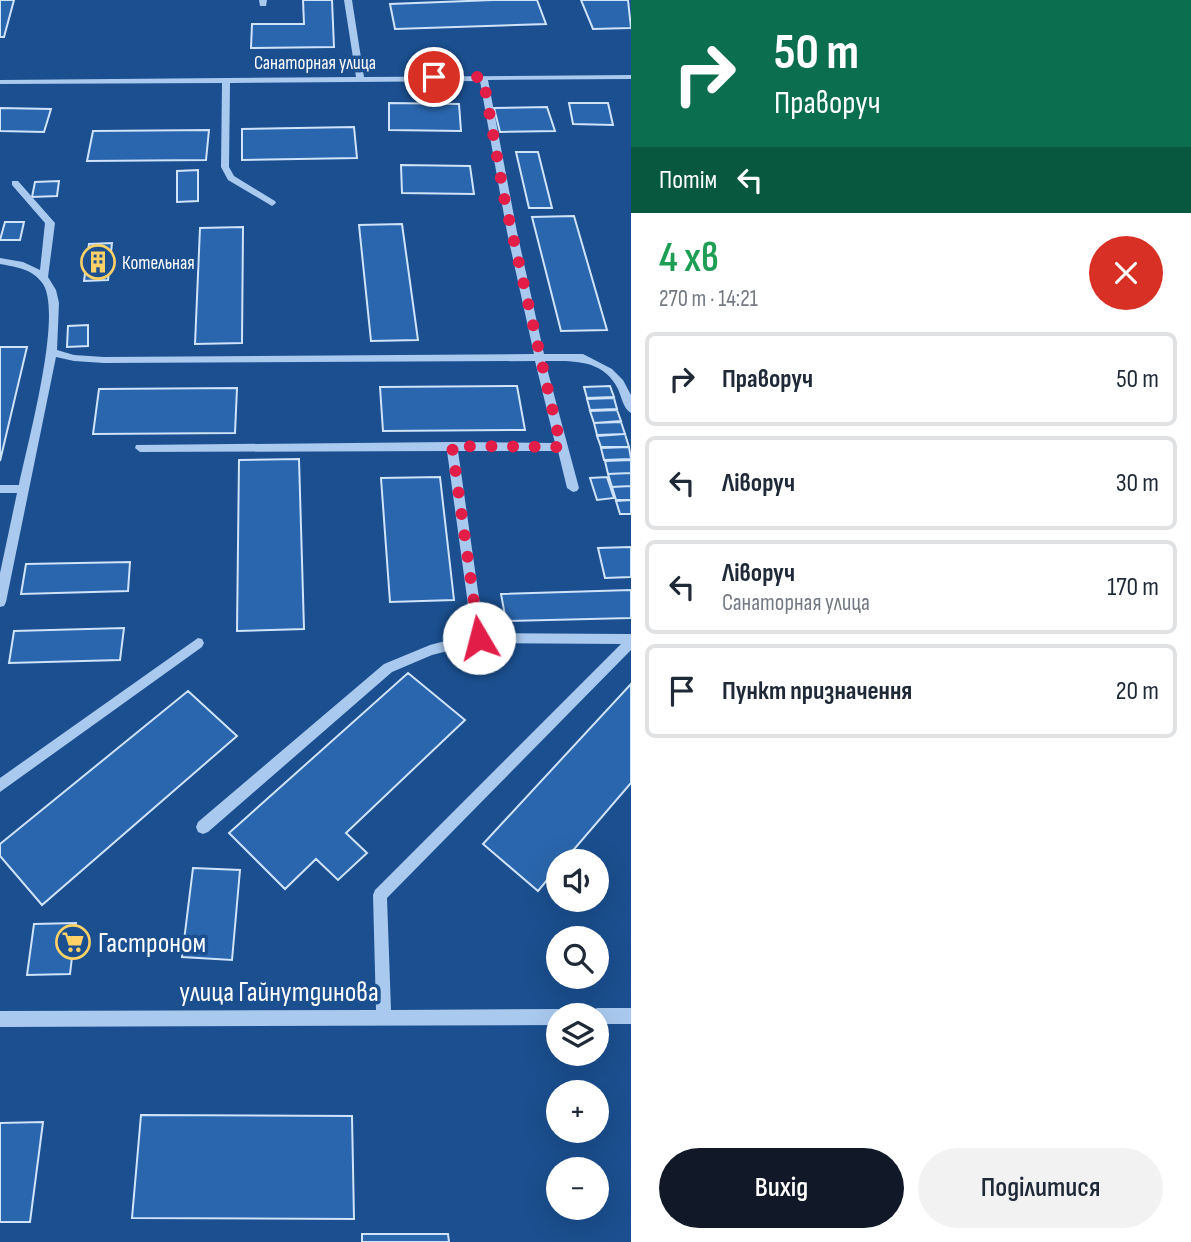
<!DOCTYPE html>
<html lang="uk">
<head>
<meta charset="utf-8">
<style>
  body { margin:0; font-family:"Sofia Sans Condensed",sans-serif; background:#f2f2f3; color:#1f2937; height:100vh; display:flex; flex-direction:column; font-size:26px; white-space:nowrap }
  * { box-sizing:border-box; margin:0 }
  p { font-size:23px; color:#747a83 }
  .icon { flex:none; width:38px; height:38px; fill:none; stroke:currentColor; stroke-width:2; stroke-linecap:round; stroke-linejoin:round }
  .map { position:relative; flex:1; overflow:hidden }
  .sheet { display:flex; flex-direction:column; background:#fff; width:560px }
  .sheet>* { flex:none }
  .banner { background:#0b6e4f; color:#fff; overflow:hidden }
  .tools { position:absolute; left:546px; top:849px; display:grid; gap:14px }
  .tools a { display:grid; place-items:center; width:63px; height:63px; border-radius:50%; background:#fff; box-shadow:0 7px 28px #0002; font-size:35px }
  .pin { position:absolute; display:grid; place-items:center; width:60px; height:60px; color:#fff; margin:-30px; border:4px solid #fff; border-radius:50%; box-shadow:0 2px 7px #0007 }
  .me { position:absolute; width:77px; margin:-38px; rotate:352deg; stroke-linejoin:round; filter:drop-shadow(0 0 5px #0008) }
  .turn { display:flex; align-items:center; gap:24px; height:147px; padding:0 28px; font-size:32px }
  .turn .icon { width:91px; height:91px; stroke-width:2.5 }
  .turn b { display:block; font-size:49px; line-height:60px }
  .then { display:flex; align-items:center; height:66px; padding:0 28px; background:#0003; gap:14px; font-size:26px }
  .round { display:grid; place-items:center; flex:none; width:74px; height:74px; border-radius:37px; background:#f2f2f3 }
  .summary { display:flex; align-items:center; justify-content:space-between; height:119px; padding:0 28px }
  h1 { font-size:42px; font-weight:600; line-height:52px; color:#1e9e55 }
  .button { display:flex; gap:14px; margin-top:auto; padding:14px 28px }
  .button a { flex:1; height:80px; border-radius:42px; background:#111827; color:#fff; font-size:28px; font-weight:600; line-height:80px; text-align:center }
  .button a+a { background:#f2f2f3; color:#1f2937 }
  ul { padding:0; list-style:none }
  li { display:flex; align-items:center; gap:21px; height:94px; margin:0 14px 10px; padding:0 14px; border:4px solid #e0e1e3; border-radius:10px }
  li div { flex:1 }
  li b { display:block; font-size:26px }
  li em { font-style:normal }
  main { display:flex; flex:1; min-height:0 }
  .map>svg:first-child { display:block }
  .building { fill:#2a66ad; stroke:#cfe3fa; stroke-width:2 }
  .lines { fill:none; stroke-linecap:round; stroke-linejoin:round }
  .minor { fill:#a9c9ee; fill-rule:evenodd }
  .route { stroke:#e11d48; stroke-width:12; stroke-dasharray:0 21.6 }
  .labels { text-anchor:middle; stroke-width:7; stroke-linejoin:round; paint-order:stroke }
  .far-street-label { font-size:19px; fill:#fff; stroke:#1b4f8f }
  .far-poi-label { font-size:19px; fill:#fff; stroke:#1b4f8f; text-anchor:start }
  .near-poi-label { font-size:28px; fill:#fff; stroke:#1b4f8f; text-anchor:start }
  .near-street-label { font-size:28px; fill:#fff; stroke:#1b4f8f }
</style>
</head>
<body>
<main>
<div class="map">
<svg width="631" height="1242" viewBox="0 0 631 1242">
  <rect width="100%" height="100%" fill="#1b4f8f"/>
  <path class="building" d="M0 0H14L4 37H0Z
    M303 0H332L334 47 251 48 252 24H304Z
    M493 0H537L546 24 395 29 390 4Z
    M581 0H628L631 28 593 29Z
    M389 103 459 104 461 131 389 130Z
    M569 103H608L613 125 573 124Z
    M547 107 555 131 500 132 494 108Z
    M0 108 51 109 44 132 0 131Z
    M354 127 357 158 242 160V129Z
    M209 130 206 160 87 161 93 131Z
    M516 152H538L552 208H529Z
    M401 165 470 166 474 194 402 193Z
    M198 170V201L177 202V171Z
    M59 181 57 196 32 197 35 182Z
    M574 216 607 330 561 331 532 217Z
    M5 222H24L20 240H0Z
    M402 224 418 340 371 341 359 225Z
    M243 227 242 343 195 344 200 228Z
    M112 243 108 280 84 281 89 244Z
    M88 325V346L67 347 68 326Z
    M0 347H27L0 461Z
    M517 386 525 430 383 431 380 387Z
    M610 386 614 397 587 398 584 387Z
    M237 388 235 433 93 434 99 389Z
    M614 398 617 409 590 410 587 399Z
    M617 410 621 421 594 423 590 411Z
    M621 422 625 434 597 435 594 423Z
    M625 434 629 447H601L597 436Z
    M629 447 631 459 604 460 601 448Z
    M299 459 304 629 237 631 239 460Z
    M631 460V473L608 474 605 461Z
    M631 473V486L612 487 608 474Z
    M440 477 454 600 390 602 381 478Z
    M607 477 614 498 597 500 590 478Z
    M631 486V500H616L612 487Z
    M631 500V514H620L616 501Z
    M631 547V577L605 578 598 548Z
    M130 562 128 591 21 594 26 564Z
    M631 590V618L506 621 501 594Z
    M124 628 120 660 9 663 14 631Z
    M408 673 465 720 346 833 367 853 338 880 316 859 285 889 229 833Z
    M631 684V783L564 861H558V867L538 891 483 844Z
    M188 691 237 736 42 905 0 856V844Z
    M193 868 240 870 232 960 182 957Z
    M76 923 70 974 27 975 34 924Z
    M141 1115 352 1116 354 1219 132 1218Z
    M43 1122 30 1222H0V1123Z
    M362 1234H448L449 1242H362Z"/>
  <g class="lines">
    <path class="minor" d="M259 0H267L266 6H260Z
      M344 0H352L364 77 631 75V79L488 80 517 232 544 354H583L612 369 623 380 631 395V413C623 408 622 398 618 389 603 359 574 361 545 361L579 488 577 491 573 492 567 488 558 451H458L484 633 631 634V650L387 898 391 1010 558 1009 563 1012 565 1015H558V1025L0 1027V1011L376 1010 373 895 375 890 621 644 479 643 432 655 392 672 208 832 203 834 198 832 196 827 198 822 384 664 430 645 472 634 447 451 140 452 135 448 136 445 452 442 555 443 535 361 104 363 74 361 56 357 6 602 4 606 0 607V573L17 493H0V485H19C27 445 63 315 43 284 33 269 16 267 0 264V258L23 262 40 270 45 223 12 185V181H18L55 223 48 277 56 290 59 303 57 350 74 355 104 357 534 354 507 232 480 81 230 83 229 167 234 176 275 201 276 203 272 206 228 180 221 167 222 83 0 84V80L356 77Z
      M198 638 202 639 204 643 202 647 0 792V778Z
      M597 1008H631V1024H597V1015H590L592 1011Z"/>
  </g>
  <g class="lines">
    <path class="route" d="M434 77H483L505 202 561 447 452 446 479 638"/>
  </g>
  <defs>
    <g id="building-ring" transform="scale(1.75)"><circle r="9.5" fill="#1b4f8f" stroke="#ffd166" stroke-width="1.5"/><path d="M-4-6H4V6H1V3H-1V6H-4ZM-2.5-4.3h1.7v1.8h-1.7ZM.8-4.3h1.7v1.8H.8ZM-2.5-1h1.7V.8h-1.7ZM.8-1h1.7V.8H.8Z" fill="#ffd166"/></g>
    <g id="supermarket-ring" transform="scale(1.75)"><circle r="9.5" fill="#1b4f8f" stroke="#ffd166" stroke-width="1.5"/><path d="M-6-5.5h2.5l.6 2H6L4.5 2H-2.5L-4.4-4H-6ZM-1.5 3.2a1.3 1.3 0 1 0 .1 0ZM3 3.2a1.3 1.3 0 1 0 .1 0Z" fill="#ffd166"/></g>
  </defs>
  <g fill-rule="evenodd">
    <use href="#building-ring" x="98" y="262"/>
    <use href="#supermarket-ring" x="73" y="942"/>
  </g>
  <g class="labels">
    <g class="far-street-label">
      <text x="315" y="69">Санаторная улица</text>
    </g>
    <g class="far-poi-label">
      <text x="122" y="269">Котельная</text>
    </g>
    <g class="near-poi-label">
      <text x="98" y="952">Гастроном</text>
    </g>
    <g class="near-street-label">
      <text x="279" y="1001">улица Гайнутдинова</text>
    </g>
  </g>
</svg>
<div class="tools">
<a><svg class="icon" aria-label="sound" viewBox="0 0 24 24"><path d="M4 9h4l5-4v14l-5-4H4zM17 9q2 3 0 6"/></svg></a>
<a><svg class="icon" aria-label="search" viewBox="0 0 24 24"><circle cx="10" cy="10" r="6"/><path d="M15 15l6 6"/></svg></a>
<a><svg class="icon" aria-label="layers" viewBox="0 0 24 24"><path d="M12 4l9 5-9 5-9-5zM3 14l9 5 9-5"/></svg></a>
<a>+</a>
<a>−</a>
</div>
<div class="pin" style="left:434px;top:77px;background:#d93025"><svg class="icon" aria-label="arrive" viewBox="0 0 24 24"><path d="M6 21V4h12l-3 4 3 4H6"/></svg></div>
<svg class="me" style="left:479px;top:638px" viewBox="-20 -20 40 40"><circle r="19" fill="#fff"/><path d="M0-13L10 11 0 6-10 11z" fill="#e11d48"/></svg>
</div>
<section class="sheet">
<div class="banner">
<div class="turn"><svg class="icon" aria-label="right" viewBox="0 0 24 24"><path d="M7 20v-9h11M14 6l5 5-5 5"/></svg><div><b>50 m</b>Праворуч</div></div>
<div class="then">Потім<svg class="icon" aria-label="left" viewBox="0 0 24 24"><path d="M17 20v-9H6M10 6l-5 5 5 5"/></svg></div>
</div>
<div class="summary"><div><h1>4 хв</h1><p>270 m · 14:21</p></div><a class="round" style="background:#d93025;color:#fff"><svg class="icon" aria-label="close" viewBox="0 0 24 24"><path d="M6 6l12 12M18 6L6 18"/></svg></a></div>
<ul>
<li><svg class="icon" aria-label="right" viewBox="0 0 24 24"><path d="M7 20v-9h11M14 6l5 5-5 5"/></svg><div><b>Праворуч</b></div><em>50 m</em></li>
<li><svg class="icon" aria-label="left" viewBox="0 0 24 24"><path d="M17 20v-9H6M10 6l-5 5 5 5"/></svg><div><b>Ліворуч</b></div><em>30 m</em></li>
<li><svg class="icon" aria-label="left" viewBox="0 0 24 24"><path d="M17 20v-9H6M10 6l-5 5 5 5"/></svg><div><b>Ліворуч</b><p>Санаторная улица</p></div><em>170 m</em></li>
<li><svg class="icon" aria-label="arrive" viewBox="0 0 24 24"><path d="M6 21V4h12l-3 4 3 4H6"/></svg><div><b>Пункт призначення</b></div><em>20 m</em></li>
</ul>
<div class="button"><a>Вихід</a><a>Поділитися</a></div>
</section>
</main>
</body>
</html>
